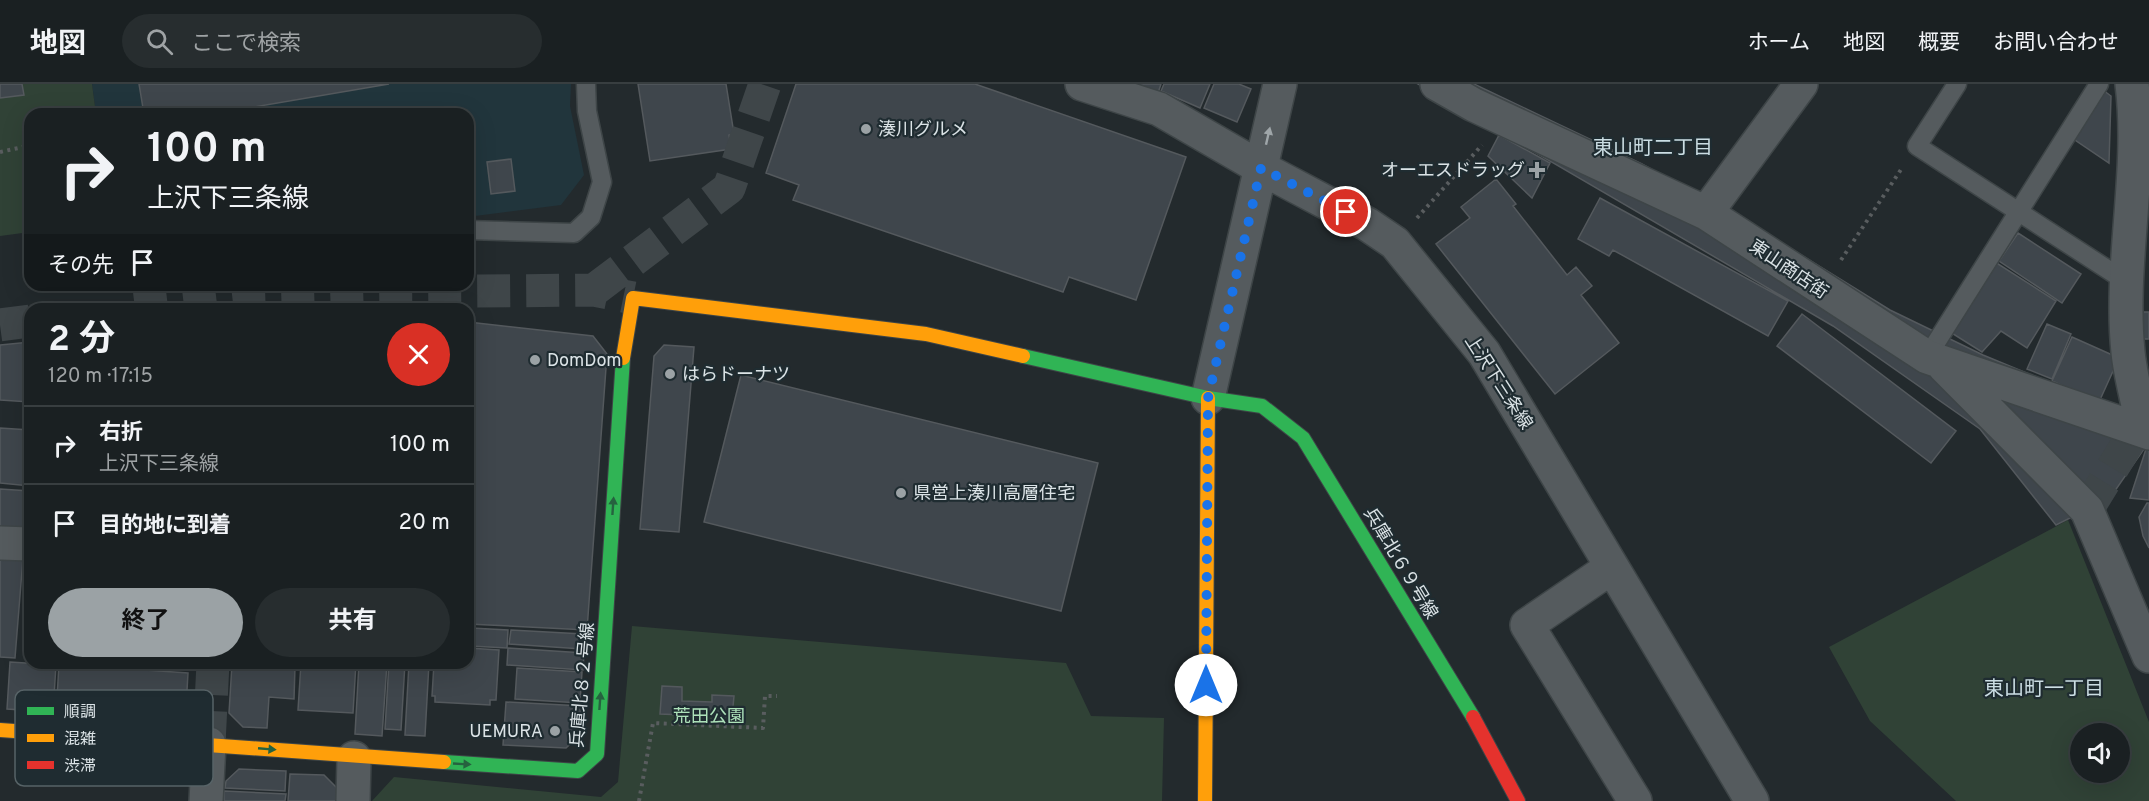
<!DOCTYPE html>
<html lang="ja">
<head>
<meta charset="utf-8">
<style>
  body { margin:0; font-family:Overpass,"Noto Sans JP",sans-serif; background:#272d2f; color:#f1f3f6; height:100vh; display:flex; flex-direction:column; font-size:22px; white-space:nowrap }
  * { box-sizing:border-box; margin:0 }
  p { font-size:20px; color:#9fa3a5 }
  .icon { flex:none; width:33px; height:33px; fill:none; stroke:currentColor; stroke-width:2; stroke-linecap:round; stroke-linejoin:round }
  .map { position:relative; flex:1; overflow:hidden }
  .details { position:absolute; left:24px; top:219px; width:450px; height:366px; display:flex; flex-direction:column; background:#1a2022; border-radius:18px; box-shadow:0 6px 24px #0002,0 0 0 2px #383e40 }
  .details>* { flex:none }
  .guide { position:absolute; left:24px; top:24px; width:450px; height:183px; border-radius:18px; box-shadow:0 6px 24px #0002,0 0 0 2px #383e40; background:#1a2022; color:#f1f3f6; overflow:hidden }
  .tools { position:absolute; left:2070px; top:639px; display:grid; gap:12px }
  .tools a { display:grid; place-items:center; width:60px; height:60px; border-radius:50%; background:#1a2022; box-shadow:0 6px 24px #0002,0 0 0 2px #383e40; font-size:30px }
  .pin { position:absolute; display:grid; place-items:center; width:51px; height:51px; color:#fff; margin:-26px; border:3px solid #fff; border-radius:50%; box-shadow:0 2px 6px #0007 }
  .me { position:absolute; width:66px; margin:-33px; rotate:0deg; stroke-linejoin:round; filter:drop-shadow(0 0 4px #0008) }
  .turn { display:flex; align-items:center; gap:21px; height:126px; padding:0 24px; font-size:27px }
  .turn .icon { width:78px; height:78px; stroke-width:2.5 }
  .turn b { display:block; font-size:42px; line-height:51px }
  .then { display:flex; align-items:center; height:57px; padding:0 24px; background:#0003; gap:12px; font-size:22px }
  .round { display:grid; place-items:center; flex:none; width:63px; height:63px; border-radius:32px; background:#272d2f }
  .headline { display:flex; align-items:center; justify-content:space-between; height:102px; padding:0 24px }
  h1 { font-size:36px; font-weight:700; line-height:45px }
  .button { display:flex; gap:12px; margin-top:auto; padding:12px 24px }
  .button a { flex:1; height:69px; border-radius:36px; background:#9ba2a5; color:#111; font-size:24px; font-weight:700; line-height:69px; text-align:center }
  .button a+a { background:#272d2f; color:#f1f3f6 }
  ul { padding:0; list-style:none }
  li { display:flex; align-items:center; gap:18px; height:78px; padding:0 24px; border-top:2px solid #383e40 }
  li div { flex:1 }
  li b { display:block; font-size:22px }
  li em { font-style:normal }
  header { display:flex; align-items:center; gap:36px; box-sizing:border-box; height:84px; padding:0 30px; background:#1a2022; border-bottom:2px solid #383e40 }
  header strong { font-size:28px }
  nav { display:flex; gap:33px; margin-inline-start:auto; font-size:21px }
  .search { width:420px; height:54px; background:#272d2f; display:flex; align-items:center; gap:15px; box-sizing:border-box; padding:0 21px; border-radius:33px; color:#9fa3a5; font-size:22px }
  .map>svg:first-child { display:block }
  .built { fill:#21353c }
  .green { fill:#304236; fill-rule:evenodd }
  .building { fill:#3f464c; stroke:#54595d; stroke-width:1.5 }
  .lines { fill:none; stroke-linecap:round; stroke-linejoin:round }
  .street-tunnel { stroke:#3f4649; stroke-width:33; stroke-dasharray:33 16; stroke-linecap:butt }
  .lane-casing { stroke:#3e4547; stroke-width:21 }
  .street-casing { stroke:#3e4547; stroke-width:36 }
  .fast-casing { stroke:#3e4547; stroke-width:16 }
  .slow-casing { stroke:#3e4547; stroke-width:16 }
  .jam-casing { stroke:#3e4547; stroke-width:16 }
  .path { stroke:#595d5f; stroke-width:4; stroke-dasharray:3 4.5; stroke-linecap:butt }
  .lane { stroke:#555b5e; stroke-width:18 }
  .street { stroke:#555b5e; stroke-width:33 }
  .fast { stroke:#30b455; stroke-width:14 }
  .slow { stroke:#ff9f0a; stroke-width:14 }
  .jam { stroke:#e5322d; stroke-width:14 }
  .oneway { fill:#9fa6a9 }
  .oneway2 { fill:#26623f }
  .route { stroke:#1a73e8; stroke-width:10; stroke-dasharray:0 18 }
  .poi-dot { fill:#9ba2a5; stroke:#1f2c31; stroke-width:2 }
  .labels { text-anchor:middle; stroke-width:4.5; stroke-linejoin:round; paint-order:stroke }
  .poi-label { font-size:18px; fill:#dbe3e6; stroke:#1f2c31; text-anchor:start }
  .street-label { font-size:18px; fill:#dbe3e6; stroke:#1f2c31 }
  .park-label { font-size:18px; fill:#ade1b9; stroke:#1f2c31 }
  .neighbourhood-label { font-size:20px; fill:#cbdde3; stroke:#1f2c31 }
  .key { fill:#1f2c31; stroke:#576367; stroke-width:1.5 }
  .key-label { font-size:16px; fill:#dbe3e6 }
</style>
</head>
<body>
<header>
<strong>地図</strong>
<div class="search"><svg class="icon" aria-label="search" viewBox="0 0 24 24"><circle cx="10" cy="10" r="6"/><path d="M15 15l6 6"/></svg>ここで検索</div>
<nav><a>ホーム</a><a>地図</a><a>概要</a><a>お問い合わせ</a></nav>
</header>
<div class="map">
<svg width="2149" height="717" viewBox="0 0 2149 717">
  <rect width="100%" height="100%" fill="#232a2d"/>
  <path class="built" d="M92 0H571L570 22 584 91 561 121 475 132 471 104H468V30H96Z"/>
  <path class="green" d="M0 0H92L96 30H30V148L0 152Z
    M2068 436 2149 638V717H1956L1870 637 1829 563ZM2080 650H2120V688H2080Z
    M632 542 1066 579 1091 632 1164 634 1162 717H372L394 693 601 713 618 698Z"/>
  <path class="building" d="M0 0H22L24 11 0 14Z
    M139 0H389L213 30H144Z
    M638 0H726L734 50 729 51 731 65 650 77Z
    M796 0H975L1186 73 1136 216 1069 193 1063 208 793 116 799 101 766 89Z
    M1127 0H1161L1157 12Z
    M1164 0H1210L1200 24 1161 7Z
    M1214 0H1239L1251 5 1237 38 1204 24Z
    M1418 0H1474L1642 80 1777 156 1890 226 1983 271 2119 327 2146 362 2110 414 2056 441 1980 345 1833 242Z
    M2103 6 2111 12 2109 79 2072 54Z
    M1499 51 1550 79 1532 114 1488 72Z
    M511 75 515 107 491 110 487 78Z
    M1496 95 1516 120 1513 122 1567 191 1576 183 1592 202 1581 211 1619 259 1555 310 1436 160 1470 134 1461 123Z
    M1600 114 1788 217 1768 252 1613 166 1609 172 1578 155Z
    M2018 149 2081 190 2062 219 1999 177Z
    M1995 178 2056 217 2027 264 2001 247 1982 268 1950 248Z
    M2143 228H2149V255H2141Z
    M1802 230 1956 347 1931 379 1777 262Z
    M468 238 593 252 607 270 587 546 468 540Z
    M2047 240 2071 250 2052 295 2027 285Z
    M2072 253 2119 274 2099 318 2052 297Z
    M30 258V318L0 316V261Z
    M664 261 694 263 679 448 640 445 654 272Z
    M741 291 1098 379 1061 527 704 438Z
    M0 344 30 346V402L0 399Z
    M2146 365 2149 366V416L2130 414Z
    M0 405 30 407 29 452 0 451Z
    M2147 419H2149V464L2143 452 2139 433Z
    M0 472 23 474 15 574 0 573Z
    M471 544 508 546 507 564 470 562Z
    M511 546 583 550 582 565 509 560Z
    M468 564 499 566 496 616H490V621L435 618V612H432L434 579H468Z
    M508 564 584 569 583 586 507 581Z
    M10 578 56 581 53 628 7 625Z
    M112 579H187L186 583Z
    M301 579H356L353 629 298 626Z
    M359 579H387L382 652 355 650Z
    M389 579H405L401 646 385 645Z
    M409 579H429L425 652 405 651Z
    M59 580 188 589 186 624 170 639 56 631Z
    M232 580 295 583 294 615 269 613 267 644 243 643 229 629Z
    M517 584 582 588 580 619 515 615Z
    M662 602 682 603V617L712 618V611L734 612 732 633 660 630Z
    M506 618 582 622 580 651 566 664 503 661Z
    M239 685 286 687 285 707 225 704 226 697Z
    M290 690 324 691 338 705 337 717H288Z
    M224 707 286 710 285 717H224Z"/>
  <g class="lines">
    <path class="street-tunnel" d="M594 206 729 104 765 0
      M135 225 234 213 379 208 594 206 633 214
      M0 241 30 237
      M2087 426 2137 344 2140 331
      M209 660 213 579"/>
    <g class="lane-casing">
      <path id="lane" d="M1957 0 1917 62 2127 198
        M468 146 574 149 591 133 602 98 587 27 586 0
        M1927 273 2099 0"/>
    </g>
    <g class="street-casing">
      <path id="street" d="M1082 0 1159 25 1261 84 1367 140 1395 159 1484 269 1752 717
        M1437 0 1474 21 1706 129 1927 273 2149 349
        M2132 0C2143 88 2119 179 2128 268 2130 289 2136 310 2140 331
        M1706 129 1801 0
        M1944 282 2087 426 2149 572
        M1208 314 1280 0
        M0 459 30 460
        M1612 483 1527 541 1635 717
        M206 717 209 660
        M353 717 354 674"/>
    </g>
    <g class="fast-casing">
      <path id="fast" d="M1023 272 1208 314 1262 322 1303 354 1473 633
        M444 678 578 687 597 670 623 274"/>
    </g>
    <g class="slow-casing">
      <path id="slow" d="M623 274 633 214 926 250 1023 272
        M0 646 444 678
        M1205 717 1208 314"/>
    </g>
    <g class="jam-casing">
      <path id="jam" d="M1473 633 1518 717"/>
    </g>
    <path class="path" d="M0 68 23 63
      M1417 134 1482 61
      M1841 176 1902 84
      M639 717 653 639 763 644 765 612H777"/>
    <use href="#lane" class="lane"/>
    <use href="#street" class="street"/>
    <use href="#fast" class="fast"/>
    <use href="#slow" class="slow"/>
    <use href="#jam" class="jam"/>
  </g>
  <defs><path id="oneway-solid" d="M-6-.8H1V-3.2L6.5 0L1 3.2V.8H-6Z" transform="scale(1.5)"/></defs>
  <use class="oneway" href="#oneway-solid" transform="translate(1268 52) rotate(-77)"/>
  <g class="oneway2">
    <use href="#oneway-solid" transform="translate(613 422) rotate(-86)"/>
    <use href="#oneway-solid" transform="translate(600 617) rotate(-86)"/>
    <use href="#oneway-solid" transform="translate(267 665) rotate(5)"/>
    <use href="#oneway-solid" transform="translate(462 680) rotate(3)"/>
  </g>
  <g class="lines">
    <path class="route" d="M1206 601 1208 314 1261 84 1346 128"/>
  </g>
  <g class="poi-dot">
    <circle cx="866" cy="45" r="6"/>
    <path d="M1534 77h6v6h6v6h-6v6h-6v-6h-6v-6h6z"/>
    <circle cx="535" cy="276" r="6"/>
    <circle cx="670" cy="290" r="6"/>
    <circle cx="901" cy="409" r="6"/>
    <circle cx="555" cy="647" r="6"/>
  </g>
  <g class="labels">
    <g class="poi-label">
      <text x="878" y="51">湊川グルメ</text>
      <text x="1525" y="92" text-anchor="end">オーエスドラッグ</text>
      <text x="547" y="282">DomDom</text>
      <text x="682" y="296">はらドーナツ</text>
      <text x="913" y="415">県営上湊川高層住宅</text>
      <text x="543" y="653" text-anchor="end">UEMURA</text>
    </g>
    <g class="street-label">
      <text transform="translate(1789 185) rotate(34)" y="6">東山商店街</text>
      <text transform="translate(1499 298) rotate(57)" y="6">上沢下三条線</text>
      <text transform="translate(1401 479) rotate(59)" y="6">兵庫北６９号線</text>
      <text transform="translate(582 601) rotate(-85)" y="6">兵庫北８２号線</text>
    </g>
    <g class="park-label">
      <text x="709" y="638">荒田公園</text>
    </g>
    <g class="neighbourhood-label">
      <text x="1653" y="70">東山町二丁目</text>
      <text x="2044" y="611">東山町一丁目</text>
    </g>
  </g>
  <rect x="15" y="606" width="198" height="96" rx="9" class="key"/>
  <rect x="27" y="623" width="27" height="8" fill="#30b455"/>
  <rect x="27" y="650" width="27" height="8" fill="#ff9f0a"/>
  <rect x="27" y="677" width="27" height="8" fill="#e5322d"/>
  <g class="key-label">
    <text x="64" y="633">順調</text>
    <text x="64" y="660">混雑</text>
    <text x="64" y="687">渋滞</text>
  </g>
</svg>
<div class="tools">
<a><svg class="icon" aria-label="sound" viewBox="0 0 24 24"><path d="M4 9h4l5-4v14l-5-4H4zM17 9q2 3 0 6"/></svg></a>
</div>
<div class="pin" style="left:1346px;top:128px;background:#d93025"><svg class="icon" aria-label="arrive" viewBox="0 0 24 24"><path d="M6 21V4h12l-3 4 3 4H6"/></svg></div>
<svg class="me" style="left:1206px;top:601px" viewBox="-20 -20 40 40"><circle r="19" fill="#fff"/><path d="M0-13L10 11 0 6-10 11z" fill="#1a73e8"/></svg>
<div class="guide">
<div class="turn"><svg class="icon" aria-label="right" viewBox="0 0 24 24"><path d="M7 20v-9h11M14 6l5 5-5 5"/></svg><div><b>100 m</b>上沢下三条線</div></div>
<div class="then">その先<svg class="icon" aria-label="arrive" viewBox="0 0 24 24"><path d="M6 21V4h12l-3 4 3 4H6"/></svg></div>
</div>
<section class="details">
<div class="headline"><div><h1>2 分</h1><p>120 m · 17:15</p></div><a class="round" style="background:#d93025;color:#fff"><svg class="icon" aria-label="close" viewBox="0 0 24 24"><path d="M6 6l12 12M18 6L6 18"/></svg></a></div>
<ul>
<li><svg class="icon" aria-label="right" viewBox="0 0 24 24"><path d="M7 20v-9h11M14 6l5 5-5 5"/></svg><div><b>右折</b><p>上沢下三条線</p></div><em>100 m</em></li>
<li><svg class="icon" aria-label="arrive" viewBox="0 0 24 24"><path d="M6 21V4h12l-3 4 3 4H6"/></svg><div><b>目的地に到着</b></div><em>20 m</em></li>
</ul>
<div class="button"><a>終了</a><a>共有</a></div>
</section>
</div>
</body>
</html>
